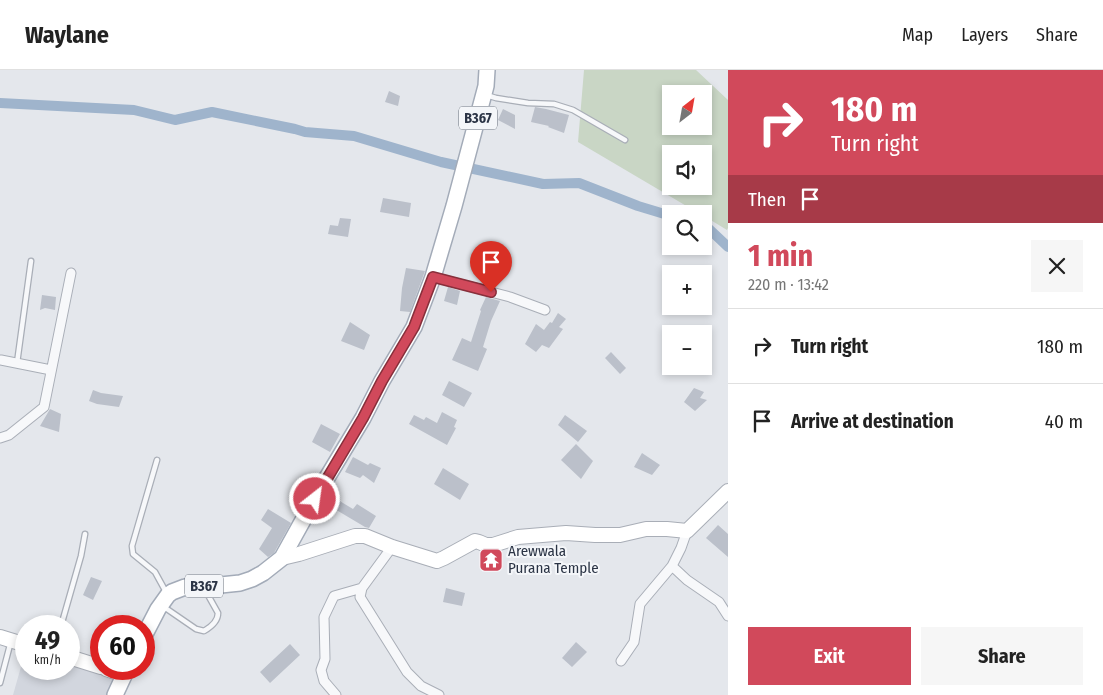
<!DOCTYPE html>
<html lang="en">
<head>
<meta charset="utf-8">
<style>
  body { margin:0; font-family:"Fira Sans Condensed",sans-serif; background:#f6f6f6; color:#222; height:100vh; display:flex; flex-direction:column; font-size:19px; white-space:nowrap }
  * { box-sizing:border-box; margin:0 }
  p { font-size:16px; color:#767676 }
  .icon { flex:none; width:28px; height:28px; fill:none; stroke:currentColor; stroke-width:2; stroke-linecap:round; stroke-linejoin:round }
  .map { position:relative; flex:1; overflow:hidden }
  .details { display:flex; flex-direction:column; background:#fff; width:375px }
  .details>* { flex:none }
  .top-card { background:#d1495b; color:#fff; overflow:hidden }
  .needle { width:32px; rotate:31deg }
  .fabs { position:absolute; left:662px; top:15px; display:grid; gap:10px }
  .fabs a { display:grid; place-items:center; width:50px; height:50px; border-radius:0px; background:#fff; box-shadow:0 2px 8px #0003; font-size:25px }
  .speed { position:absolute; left:15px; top:545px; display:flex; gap:10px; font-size:25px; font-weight:700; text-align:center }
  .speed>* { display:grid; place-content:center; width:65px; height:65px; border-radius:50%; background:#fff; box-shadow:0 2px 8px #0003; line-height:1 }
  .speed small { font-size:12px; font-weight:400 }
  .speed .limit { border:8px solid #d22; background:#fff; color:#111 }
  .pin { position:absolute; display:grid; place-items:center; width:42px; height:42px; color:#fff; margin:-51px -21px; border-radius:50% 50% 50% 0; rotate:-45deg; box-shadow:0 0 5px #0007 }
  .pin .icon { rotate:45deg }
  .me { position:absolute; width:55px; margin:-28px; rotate:30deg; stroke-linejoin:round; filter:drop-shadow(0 0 4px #0008) }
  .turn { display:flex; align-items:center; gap:18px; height:105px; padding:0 20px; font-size:22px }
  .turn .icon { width:65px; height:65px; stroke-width:2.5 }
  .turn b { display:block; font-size:35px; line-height:42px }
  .then { display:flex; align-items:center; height:48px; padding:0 20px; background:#0003; gap:10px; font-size:19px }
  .round { display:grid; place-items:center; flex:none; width:52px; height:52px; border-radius:0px; background:#f6f6f6 }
  .head { display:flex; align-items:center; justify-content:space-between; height:85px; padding:0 20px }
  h1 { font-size:30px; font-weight:700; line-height:38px; color:#d1495b }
  .cta { display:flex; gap:10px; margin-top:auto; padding:10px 20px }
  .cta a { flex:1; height:58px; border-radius:0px; background:#d1495b; color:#fff; font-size:20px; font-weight:700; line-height:58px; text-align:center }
  .cta a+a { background:#f6f6f6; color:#222 }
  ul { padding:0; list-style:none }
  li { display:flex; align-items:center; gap:15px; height:75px; padding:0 20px; border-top:1px solid #e0e0e0 }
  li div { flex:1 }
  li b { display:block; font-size:19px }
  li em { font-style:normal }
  header { display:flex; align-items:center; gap:30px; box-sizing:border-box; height:70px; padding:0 25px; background:#fff; border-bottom:1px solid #e0e0e0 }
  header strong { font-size:24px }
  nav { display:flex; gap:28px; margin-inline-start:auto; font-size:18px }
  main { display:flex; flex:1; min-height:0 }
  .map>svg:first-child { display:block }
  .built { fill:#d2d6de }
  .green { fill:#c9d6c5; fill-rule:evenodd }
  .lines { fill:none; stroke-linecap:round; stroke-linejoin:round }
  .canal { stroke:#9fb4cc; stroke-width:10 }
  .building { fill:#bbc0ca }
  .lane-casing { stroke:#a9aeb7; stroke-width:7 }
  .street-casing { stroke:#a9aeb7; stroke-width:11 }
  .secondary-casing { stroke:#a9aeb7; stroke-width:16 }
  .primary-casing { stroke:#a3abb8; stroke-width:18 }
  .lane { stroke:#f7f8fa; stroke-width:4.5 }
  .street { stroke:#f7f8fa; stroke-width:9 }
  .secondary { stroke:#fff; stroke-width:14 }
  .primary { stroke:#fff; stroke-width:15 }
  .route-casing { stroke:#882f3b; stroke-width:12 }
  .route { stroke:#d1495b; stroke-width:9 }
  .labels { text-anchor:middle; stroke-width:4; stroke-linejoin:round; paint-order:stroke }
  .shield { fill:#f4f6f9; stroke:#676e7b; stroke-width:1 }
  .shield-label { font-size:14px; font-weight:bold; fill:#2b3445 }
  .poi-label { font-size:15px; fill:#2b3445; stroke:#f4f6f9; text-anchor:start }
</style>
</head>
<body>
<header>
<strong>Waylane</strong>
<nav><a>Map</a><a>Layers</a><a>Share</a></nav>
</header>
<main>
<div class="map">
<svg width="728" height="625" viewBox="0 0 728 625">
  <rect width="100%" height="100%" fill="#e4e7ec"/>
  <path class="built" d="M26 579V599H69V583L122 599 113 625H13Z"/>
  <path class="green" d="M584 0H696L728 30V158L727 160 704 146V144H700L578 72ZM671 24H704V56H671ZM671 84H704V116H671Z"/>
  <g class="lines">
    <path class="canal" d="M0 33 134 40 175 50 212 42 295 59 305 62 354 66 441 92 543 114 579 113 638 136 671 146
      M704 156 707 157 728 177"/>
  </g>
  <path class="building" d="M389 21 400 26 398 36 385 32Z
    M535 37 546 39 569 45 564 63 548 57 549 56 531 52Z
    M503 39 515 45V59L498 50Z
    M383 128 411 133 409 147 380 142Z
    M340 148 351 149 348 167 328 164 330 155 338 156Z
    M406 198 425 201 410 242 400 241 402 218Z
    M448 217 460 221 457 235 444 231Z
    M42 225 56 227 55 240 45 238 40 240Z
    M486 227 500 231 491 251 483 277 487 279 478 301 452 290 462 268 471 272 481 241 480 240Z
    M558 243 566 249 559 257 563 259 549 278 542 275 536 282 525 274 536 254 544 260 550 252 552 253Z
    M350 252 370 265 364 280 341 271Z
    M611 282 626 298 620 304 605 288Z
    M449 311 472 323 464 337 442 325Z
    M694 318 704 322 700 328 707 330 695 341 684 332Z
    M93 320 101 323 123 326 119 337 97 334 89 331Z
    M50 339 61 344 59 362 40 356Z
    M442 342 457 350 454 357 456 358 447 375 409 354 414 345 424 350 426 347 437 353Z
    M565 345 587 361 578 372 558 355Z
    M321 354 340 364 330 382 312 372Z
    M576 374 593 391 581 409 561 390Z
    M642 383 660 395 652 405 634 397Z
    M353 387 368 395 370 393 381 398 374 413 363 405 360 408 345 402Z
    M443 398 469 414 460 430 434 414Z
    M333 427 353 439 357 434 376 446 369 458 365 457 328 435Z
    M268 439 291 453 274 483 268 487 259 479 272 458 261 450Z
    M718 455 728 464V487L706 468Z
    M91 507 102 511 93 530 83 525Z
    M446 518 465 523 462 536 443 532Z
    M576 572 587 582 572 597 562 588Z
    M290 574 300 585 270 613 260 602Z"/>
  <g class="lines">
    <g class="lane-casing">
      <path id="lane" d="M486 25 496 28 528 33 554 34 573 40 625 70
        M17 293 31 191
        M157 390 132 476 133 484 155 502 166 522
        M164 537 196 559 204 561C211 557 218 551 218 543L204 518
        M61 556 81 486 85 464
        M0 613 11 571"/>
    </g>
    <g class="street-casing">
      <path id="street" d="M433 207 510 227 545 240
        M1 290 51 300
        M0 368 9 365 44 337 71 203
        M392 477 362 518 360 527 407 602 421 616 439 625
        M672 496 687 510 719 532 728 546
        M621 591 634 572 640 534 672 496 681 478 687 461
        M336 625 324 611 321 600 325 589 324 547 334 526 362 518"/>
    </g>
    <g class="secondary-casing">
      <path id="secondary" d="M282 488 299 484 355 466H365L392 477 437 491 444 488 475 471 479 472 486 475H493L518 467 566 463 595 465H620L646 459H667L687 461 728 421
        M0 567 26 575
        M69 587 101 597
        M106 599 124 605"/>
    </g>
    <g class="primary-casing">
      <path id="primary" d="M144 566 158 539 168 525 172 522 185 517 190 516H211L240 513 252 509 263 503 282 488 322 416 363 348 382 311 414 257 433 207 454 136 486 16 487 0
        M115 625 127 599"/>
    </g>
    <use href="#lane" class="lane"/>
    <use href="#street" class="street"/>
    <use href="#secondary" class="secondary"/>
    <use href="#primary" class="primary"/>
  </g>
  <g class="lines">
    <g class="route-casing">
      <path id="route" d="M315 429 363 348 382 311 414 257 433 207 491 222"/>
    </g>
    <use href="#route" class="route"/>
  </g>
  <defs>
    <g id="temple-square" transform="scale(1.25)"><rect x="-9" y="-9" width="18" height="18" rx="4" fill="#d1495b" stroke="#f4f6f9"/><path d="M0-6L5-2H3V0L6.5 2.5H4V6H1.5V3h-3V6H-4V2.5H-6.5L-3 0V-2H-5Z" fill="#fff"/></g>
  </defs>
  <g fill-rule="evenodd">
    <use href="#temple-square" x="491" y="490"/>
  </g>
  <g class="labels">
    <g class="shield">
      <rect x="459" y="36.5" width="38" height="23" rx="4"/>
      <rect x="185" y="504.5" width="38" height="23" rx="4"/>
    </g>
    <g class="shield-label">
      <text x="478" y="53">B367</text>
      <text x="204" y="521">B367</text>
    </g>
    <g class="poi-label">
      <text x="508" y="486">Arewwala<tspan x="508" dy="17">Purana Temple</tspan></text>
    </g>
  </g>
</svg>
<div class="fabs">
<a><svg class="needle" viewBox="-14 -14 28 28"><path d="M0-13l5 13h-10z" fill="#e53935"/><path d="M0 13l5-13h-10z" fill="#767676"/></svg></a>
<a><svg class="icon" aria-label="sound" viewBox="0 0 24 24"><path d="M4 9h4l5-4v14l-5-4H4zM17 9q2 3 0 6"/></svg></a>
<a><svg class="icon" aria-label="search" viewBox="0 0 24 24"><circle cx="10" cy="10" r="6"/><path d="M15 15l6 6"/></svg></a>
<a>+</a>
<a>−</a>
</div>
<div class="speed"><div>49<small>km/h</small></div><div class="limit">60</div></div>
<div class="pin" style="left:491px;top:222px;background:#d93025"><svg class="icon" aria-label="arrive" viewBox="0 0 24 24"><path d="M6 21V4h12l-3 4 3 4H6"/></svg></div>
<svg class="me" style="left:315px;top:429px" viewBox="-20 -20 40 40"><circle r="17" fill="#d1495b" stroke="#fff" stroke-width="3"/><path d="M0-11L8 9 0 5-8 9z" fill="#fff"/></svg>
</div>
<section class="details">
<div class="top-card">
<div class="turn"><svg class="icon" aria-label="right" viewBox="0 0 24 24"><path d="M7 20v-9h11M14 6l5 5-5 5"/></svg><div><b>180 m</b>Turn right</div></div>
<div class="then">Then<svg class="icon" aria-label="arrive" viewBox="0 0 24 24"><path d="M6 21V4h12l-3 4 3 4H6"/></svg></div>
</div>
<div class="head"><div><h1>1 min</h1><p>220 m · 13:42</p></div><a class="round"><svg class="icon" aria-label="close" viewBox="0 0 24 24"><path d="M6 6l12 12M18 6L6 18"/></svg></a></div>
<ul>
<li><svg class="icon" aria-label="right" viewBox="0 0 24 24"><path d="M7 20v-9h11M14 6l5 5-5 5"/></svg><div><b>Turn right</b></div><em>180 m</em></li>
<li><svg class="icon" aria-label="arrive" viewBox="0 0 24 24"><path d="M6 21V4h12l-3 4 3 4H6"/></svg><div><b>Arrive at destination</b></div><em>40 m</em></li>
</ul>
<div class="cta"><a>Exit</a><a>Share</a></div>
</section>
</main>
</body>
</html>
